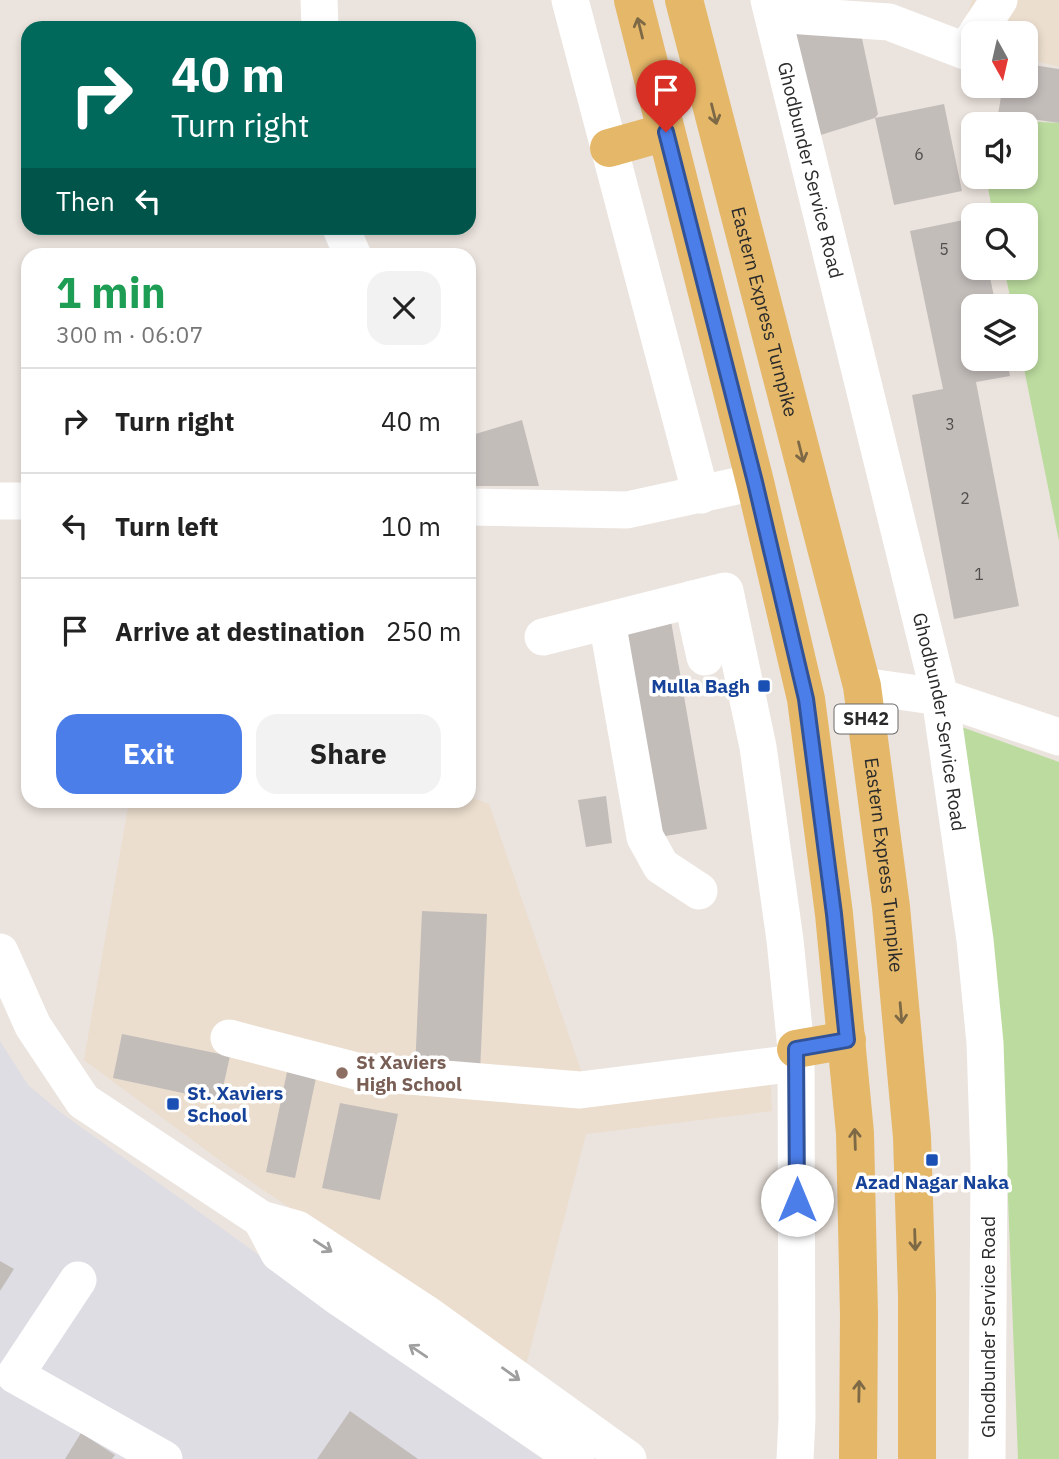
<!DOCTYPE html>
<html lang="en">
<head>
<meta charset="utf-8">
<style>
  body { margin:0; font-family:"IBM Plex Sans",sans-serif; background:#f2f2f2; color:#222; height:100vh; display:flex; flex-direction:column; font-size:26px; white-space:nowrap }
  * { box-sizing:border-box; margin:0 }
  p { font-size:23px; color:#767676 }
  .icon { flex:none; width:38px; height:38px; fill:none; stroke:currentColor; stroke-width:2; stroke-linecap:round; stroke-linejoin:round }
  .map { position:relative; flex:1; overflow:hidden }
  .drawer { position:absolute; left:21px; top:248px; width:455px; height:560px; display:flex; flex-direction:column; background:#fff; border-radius:21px; box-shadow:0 4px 10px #0003 }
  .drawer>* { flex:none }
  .top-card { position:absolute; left:21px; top:21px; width:455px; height:214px; border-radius:21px; box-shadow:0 4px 10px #0003; background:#00695c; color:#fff; overflow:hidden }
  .needle { width:46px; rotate:172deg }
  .tools { position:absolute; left:961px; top:21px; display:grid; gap:14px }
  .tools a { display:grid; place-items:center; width:77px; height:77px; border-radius:14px; background:#fff; box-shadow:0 4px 10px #0003; font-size:35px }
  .pin { position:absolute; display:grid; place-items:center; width:60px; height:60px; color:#fff; margin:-72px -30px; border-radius:50% 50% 50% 0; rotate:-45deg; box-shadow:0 0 7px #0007 }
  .pin .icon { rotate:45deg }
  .me { position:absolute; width:77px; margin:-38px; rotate:0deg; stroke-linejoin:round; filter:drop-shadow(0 0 5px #0008) }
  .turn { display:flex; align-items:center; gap:24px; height:147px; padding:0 35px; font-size:32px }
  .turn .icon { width:91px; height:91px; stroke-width:2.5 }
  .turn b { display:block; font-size:49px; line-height:60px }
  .then { display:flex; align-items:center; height:66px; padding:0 35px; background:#0003; gap:14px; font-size:26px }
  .round { display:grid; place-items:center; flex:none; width:74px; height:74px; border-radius:21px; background:#f2f2f2 }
  .summary { display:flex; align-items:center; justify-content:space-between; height:119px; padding:0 35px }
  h1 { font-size:42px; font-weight:700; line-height:52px; color:#1e9e55 }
  .button { display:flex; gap:14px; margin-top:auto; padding:14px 35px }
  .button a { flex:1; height:80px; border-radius:21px; background:#4c7ee9; color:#fff; font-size:28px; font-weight:700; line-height:80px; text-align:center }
  .button a+a { background:#f2f2f2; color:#222 }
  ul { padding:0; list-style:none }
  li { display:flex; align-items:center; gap:21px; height:105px; padding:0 35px; border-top:2px solid #e0e0e0 }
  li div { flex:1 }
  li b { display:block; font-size:26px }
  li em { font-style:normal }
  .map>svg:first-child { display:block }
  .industrial { fill:#dedde4 }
  .education { fill:#ebdece }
  .green { fill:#bcdc9f }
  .building { fill:#c3bdba }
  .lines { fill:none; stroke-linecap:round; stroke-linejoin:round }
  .minor { stroke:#fff; stroke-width:37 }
  .major { stroke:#e4b769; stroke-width:38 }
  .oneway { stroke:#7e6946 }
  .oneway2 { stroke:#9f9f9f }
  .route-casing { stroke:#315297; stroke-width:18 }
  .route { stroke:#4c7ee9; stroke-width:12 }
  .transit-dot { fill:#1a4fb4; stroke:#fff; stroke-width:2.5 }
  .education-dot { fill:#8d6e63; stroke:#fff; stroke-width:2.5 }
  .labels { text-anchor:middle; stroke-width:7; stroke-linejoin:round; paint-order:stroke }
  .number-label { font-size:16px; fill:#504f4e }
  .shield { fill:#fff; stroke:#6a6a6a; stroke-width:2 }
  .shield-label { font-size:18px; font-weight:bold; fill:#2a2a2a }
  .street-label { font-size:19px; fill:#2a2a2a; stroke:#fff }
  .transit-label { font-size:19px; font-weight:bold; fill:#164399; stroke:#fff; text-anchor:end }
  .education-label { font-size:19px; font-weight:bold; fill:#785e54; stroke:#fff; text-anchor:start }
</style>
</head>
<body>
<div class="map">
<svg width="1059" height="1459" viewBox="0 0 1059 1459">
  <rect width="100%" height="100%" fill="#ebe3dd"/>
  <path class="industrial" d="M0 1041 28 1085 60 1112 542 1459H0Z"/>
  <path class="education" d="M972 0H1059V67L1026 58V33H973L959 39Z
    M469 797 489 804 586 1085 769 1052 772 1111 586 1134 526 1365 229 1167 84 1060 129 802H469Z"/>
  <path class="green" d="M974 118 1059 123V541L1022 359H1026V306H1012L1004 268H1026V215H993L986 177H1026V124H975Z
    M959 726 1059 762V1459H1018L1005 1120Z"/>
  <path class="building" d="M782 18 860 29 878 114 875 118 808 139Z
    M1026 64 1059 69V123L998 114 1003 86H1026Z
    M944 104 962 191 894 205 875 118Z
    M973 218V268H988L996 306H973V359H1007L1010 376 976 382 1019 606 954 619 912 395 943 389 910 231Z
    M522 420 539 486H469V436Z
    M671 621 707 829 654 838 618 630Z
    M606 796 612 843 586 847 578 800Z
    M422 911 487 914 480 1073 415 1070Z
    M122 1034 230 1056 220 1101 113 1078Z
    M287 1072 316 1078 295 1178 266 1172Z
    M340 1103 398 1114 380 1200 322 1188Z
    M0 1261 14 1269 0 1291Z
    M350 1411 418 1459H317Z
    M81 1433 115 1455 112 1459H65Z"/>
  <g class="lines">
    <g class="minor">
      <path d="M319 0 320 28"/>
      <path d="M570 0 701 495"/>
      <path id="s1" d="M769 0 940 697 975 940 985 1043 989 1164 987 1459"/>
      <path d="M773 14 889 22 965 51 973 39"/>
      <path d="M977 33 999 0"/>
      <path d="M341 228 353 256"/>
      <path d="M0 501H28"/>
      <path d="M469 507 627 510 755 482"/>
      <path d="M692 599 705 657"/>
      <path d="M607 621 645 837 661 866 699 891"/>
      <path d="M543 637 725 591 758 747 785 940 796 1049 797 1419 795 1459"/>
      <path d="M862 686 940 697 1059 737"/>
      <path d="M0 952 33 1026 83 1101 261 1219 297 1229 428 1315 628 1459"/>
      <path d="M229 1038 360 1072 580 1090 796 1063"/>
      <path d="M261 1219 279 1253 340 1298 576 1459"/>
      <path d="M78 1280 15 1375 164 1459"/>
    </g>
    <g class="major">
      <path d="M633 0 755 482 806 699 834 914 855 1133 859 1315 858 1459"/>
      <path id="s2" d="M684 0 862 686 891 907 912 1137 917 1295V1459"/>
      <path d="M609 148 666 132"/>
      <path d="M796 1049 847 1040"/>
    </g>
  </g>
  <defs><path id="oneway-shaft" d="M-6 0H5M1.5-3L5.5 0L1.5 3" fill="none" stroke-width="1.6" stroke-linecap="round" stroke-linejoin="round" transform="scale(1.75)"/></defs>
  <g class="oneway">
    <use href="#oneway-shaft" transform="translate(640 28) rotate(-104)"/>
    <use href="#oneway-shaft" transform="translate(714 114) rotate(76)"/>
    <use href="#oneway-shaft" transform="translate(801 452) rotate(76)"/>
    <use href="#oneway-shaft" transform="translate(901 1013) rotate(85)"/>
    <use href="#oneway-shaft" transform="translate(855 1139) rotate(-92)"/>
    <use href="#oneway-shaft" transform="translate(915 1240) rotate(88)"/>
    <use href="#oneway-shaft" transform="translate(859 1391) rotate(-89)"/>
  </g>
  <g class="oneway2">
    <use href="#oneway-shaft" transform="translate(323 1246) rotate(33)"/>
    <use href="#oneway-shaft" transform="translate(418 1351) rotate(-146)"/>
    <use href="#oneway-shaft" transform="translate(511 1374) rotate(36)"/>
  </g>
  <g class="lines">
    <g class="route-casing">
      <path id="route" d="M666 132 755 482 806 699 834 914 847 1040 796 1049 797 1200"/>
    </g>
    <use href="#route" class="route"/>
  </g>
  <g class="transit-dot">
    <rect x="757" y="679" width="14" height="14" rx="3.5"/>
    <rect x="166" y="1097" width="14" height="14" rx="3.5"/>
    <rect x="925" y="1153" width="14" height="14" rx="3.5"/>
  </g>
  <circle class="education-dot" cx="342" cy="1073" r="7"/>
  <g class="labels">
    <g class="number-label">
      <text x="919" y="160">6</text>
      <text x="944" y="255">5</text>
      <text x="950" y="430">3</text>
      <text x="965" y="504">2</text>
      <text x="979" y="580">1</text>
    </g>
    <rect class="shield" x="834.5" y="704.5" width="63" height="29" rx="5"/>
    <g class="shield-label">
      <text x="866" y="725">SH42</text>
    </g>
    <g class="street-label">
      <text dy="7" stroke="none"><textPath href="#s1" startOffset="175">Ghodbunder Service Road</textPath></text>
      <text dy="7" stroke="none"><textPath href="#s2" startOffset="322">Eastern Express Turnpike</textPath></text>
      <text dy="7" stroke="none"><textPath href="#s1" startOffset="742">Ghodbunder Service Road</textPath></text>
      <text dy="7" stroke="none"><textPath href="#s2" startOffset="889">Eastern Express Turnpike</textPath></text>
      <text transform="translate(988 1327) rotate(-90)" y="7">Ghodbunder Service Road</text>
    </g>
    <g class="transit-label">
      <text x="750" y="693">Mulla Bagh</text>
      <text x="187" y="1100" text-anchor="start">St. Xaviers<tspan x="187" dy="22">School</tspan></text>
      <text x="932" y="1189" text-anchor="middle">Azad Nagar Naka</text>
    </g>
    <g class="education-label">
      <text x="356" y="1069">St Xaviers<tspan x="356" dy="22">High School</tspan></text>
    </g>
  </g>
</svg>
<div class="tools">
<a><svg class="needle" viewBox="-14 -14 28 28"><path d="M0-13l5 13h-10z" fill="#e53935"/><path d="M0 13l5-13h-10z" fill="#767676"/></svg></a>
<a><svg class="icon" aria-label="sound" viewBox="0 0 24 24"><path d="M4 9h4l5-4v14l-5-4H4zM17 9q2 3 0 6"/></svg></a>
<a><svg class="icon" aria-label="search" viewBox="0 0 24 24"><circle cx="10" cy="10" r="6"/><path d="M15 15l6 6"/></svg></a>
<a><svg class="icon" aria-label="layers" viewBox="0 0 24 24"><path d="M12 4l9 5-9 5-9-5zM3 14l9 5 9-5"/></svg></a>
</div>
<div class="pin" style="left:666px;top:132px;background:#d93025"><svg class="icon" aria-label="arrive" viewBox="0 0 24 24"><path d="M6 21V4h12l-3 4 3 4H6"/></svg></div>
<svg class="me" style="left:797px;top:1200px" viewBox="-20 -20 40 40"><circle r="19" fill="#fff"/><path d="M0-13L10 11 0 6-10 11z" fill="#4c7ee9"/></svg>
<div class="top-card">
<div class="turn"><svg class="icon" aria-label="right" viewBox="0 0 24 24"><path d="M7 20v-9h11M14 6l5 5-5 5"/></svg><div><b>40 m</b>Turn right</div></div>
<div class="then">Then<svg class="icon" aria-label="left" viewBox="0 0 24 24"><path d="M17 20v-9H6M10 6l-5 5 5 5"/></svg></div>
</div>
<section class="drawer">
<div class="summary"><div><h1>1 min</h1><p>300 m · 06:07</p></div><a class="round"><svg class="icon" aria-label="close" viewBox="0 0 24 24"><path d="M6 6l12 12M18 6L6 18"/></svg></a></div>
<ul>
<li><svg class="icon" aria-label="right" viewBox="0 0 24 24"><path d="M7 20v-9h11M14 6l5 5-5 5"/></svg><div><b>Turn right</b></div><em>40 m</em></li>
<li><svg class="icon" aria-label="left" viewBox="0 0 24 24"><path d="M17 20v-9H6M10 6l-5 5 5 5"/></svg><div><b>Turn left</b></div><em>10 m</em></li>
<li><svg class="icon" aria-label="arrive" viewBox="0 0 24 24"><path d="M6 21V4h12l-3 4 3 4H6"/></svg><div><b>Arrive at destination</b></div><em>250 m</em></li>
</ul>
<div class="button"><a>Exit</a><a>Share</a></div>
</section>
</div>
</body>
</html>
